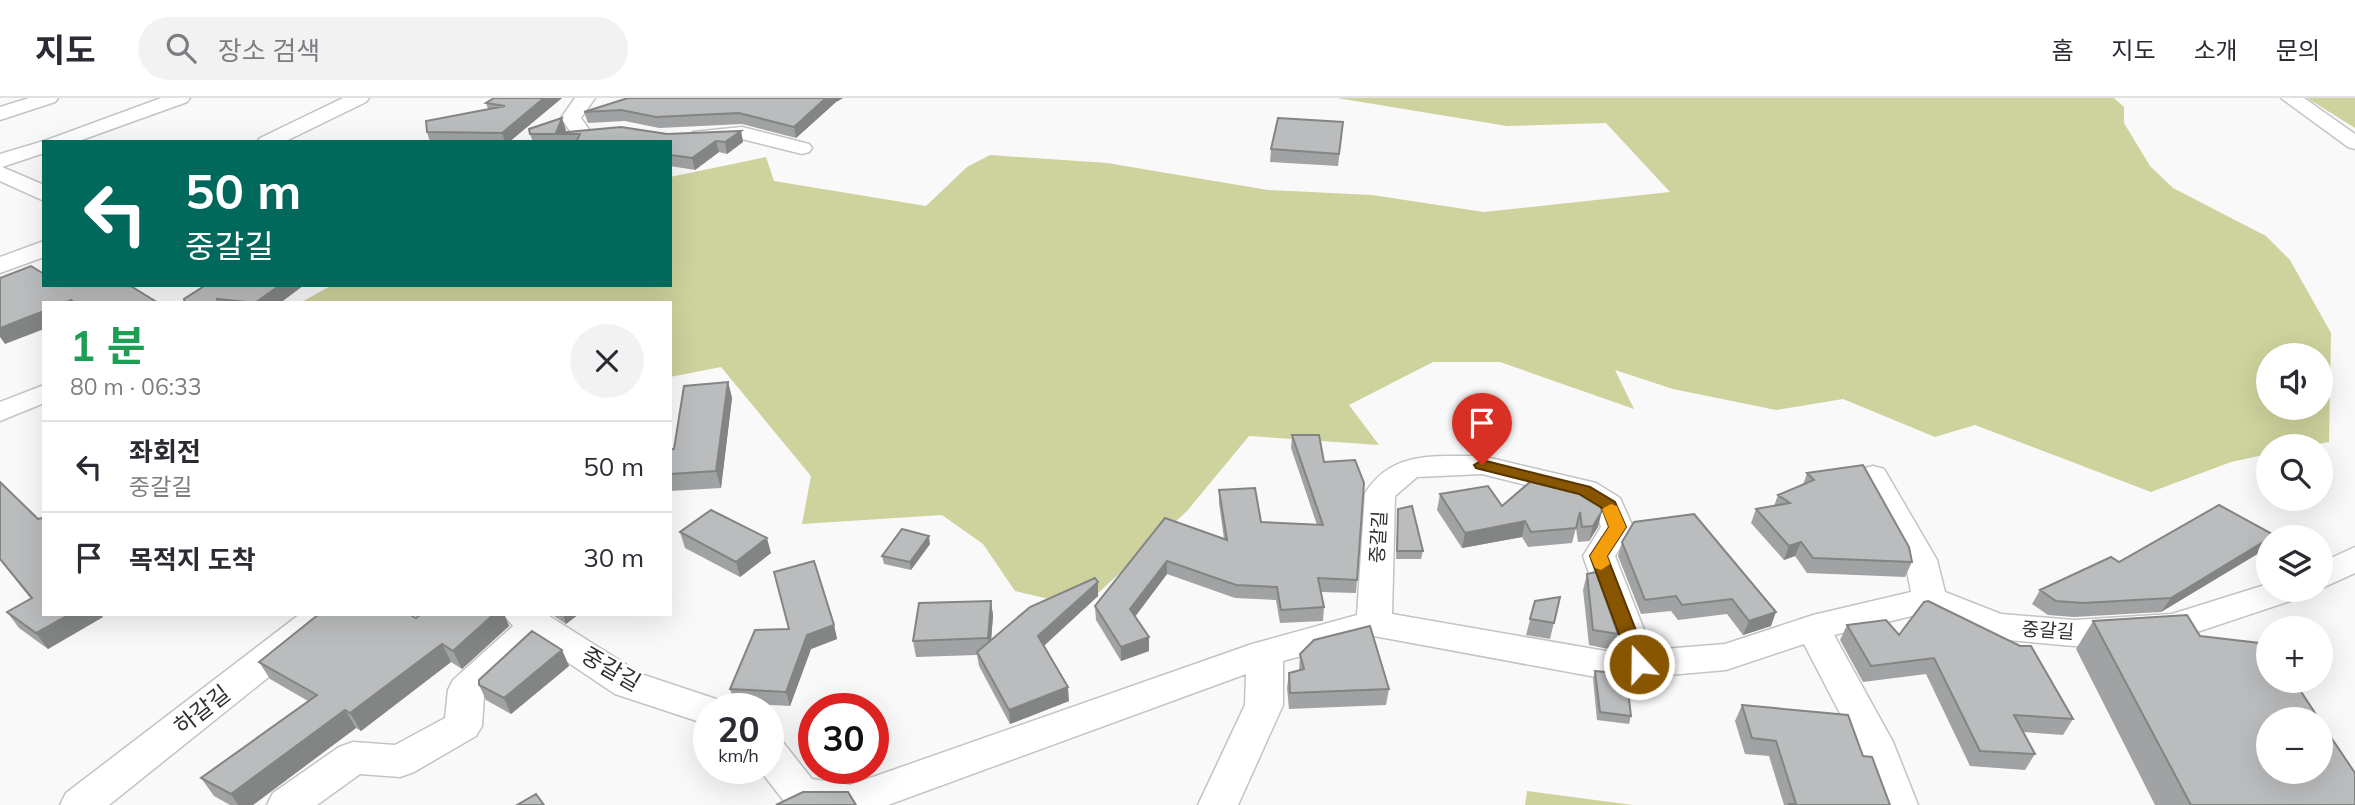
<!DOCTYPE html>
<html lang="ko">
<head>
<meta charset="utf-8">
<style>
  body { margin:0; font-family:Mulish,"Noto Sans KR",sans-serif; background:#f2f2f3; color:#2b2b33; height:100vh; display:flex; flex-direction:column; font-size:26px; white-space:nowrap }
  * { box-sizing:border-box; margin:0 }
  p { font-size:23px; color:#7c7c81 }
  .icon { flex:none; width:38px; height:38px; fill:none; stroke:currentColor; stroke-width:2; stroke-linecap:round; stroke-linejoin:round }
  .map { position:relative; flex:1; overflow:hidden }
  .details { position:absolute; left:42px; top:203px; width:630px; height:315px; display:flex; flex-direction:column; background:#fff; border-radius:0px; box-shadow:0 7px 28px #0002 }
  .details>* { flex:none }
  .banner { position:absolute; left:42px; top:42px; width:630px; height:147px; border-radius:0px; box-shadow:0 7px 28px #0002; background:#00695c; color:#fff; overflow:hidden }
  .tools { position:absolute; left:2256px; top:245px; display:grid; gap:14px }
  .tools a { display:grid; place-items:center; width:77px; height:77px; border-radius:50%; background:#fff; box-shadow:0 7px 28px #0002; font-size:35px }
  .speed { position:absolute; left:693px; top:595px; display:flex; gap:14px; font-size:35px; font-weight:700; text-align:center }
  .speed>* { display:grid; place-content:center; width:91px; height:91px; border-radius:50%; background:#fff; box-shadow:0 7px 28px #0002; line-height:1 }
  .speed small { font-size:18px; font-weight:400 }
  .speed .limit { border:10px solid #d22; background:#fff; color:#111 }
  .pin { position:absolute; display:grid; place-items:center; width:60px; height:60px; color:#fff; margin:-72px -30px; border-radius:50% 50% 50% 0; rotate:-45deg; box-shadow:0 0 7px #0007 }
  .pin .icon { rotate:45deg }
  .me { position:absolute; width:77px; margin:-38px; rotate:339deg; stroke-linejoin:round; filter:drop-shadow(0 0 5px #0008) }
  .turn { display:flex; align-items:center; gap:24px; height:147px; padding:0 28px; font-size:32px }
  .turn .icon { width:91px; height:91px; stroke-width:2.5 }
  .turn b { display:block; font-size:49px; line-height:60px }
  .round { display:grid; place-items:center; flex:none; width:74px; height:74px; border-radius:37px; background:#f2f2f3 }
  .head { display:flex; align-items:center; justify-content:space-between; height:119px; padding:0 28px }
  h1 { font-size:42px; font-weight:700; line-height:52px; color:#1e9e55 }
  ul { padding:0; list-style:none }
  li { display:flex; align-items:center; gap:21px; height:91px; padding:0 28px; border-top:2px solid #e1e1e2 }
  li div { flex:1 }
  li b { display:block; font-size:26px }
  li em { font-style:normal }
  header { display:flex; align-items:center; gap:42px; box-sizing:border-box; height:98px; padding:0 35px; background:#fff; border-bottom:2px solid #e1e1e2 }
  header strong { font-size:33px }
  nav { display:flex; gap:38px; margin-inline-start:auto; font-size:24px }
  .search { width:490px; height:63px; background:#f2f2f3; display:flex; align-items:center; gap:18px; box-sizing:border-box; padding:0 24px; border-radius:38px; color:#7c7c81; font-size:26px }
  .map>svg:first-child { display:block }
  .green { fill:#ced29c; fill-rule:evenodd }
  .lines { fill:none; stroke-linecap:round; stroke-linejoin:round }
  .minor-casing { stroke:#c2c3c4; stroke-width:3 }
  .minor { fill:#fff; fill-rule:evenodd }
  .wall { fill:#a1a2a3 }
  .shaded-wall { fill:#838484 }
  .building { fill:#bbbcbd; stroke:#838484; stroke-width:2 }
  .route { fill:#850; stroke:#583700; stroke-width:2 }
  .slow { fill:#f59e0b }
  .labels { text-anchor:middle; stroke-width:5; stroke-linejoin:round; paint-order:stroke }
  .street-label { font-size:19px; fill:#313131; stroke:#fff }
  .near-street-label { font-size:23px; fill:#313131; stroke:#fff }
</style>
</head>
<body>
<header>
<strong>지도</strong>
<div class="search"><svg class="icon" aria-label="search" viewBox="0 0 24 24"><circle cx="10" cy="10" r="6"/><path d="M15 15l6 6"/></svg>장소 검색</div>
<nav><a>홈</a><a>지도</a><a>소개</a><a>문의</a></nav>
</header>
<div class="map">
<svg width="2355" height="707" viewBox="0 0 2355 707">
  <rect width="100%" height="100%" fill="#f9f9fa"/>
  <path class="green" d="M1337 0H2114L2124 9V25L2150 68 2173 90 2266 138 2290 162 2331 235 2329 344 2307 348H2268V356L2231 364 2151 394 1975 327 1935 339 1843 301 1776 312 1673 291 1615 272 1634 311 1500 264H1433L1349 307 1379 347 1249 338 1187 413 1083 509 1015 493 983 446 942 417 802 426 811 378 721 269 670 279V205H300L332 187H670V79L766 59 774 83 926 108 967 69 990 57 1107 65 1268 92 1372 97 1484 114 1670 94 1606 25 1507 28ZM2268 257H2320V310H2268Z
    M2307 0H2355V30Z
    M1527 693 1633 707H1525Z"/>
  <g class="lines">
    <g class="minor-casing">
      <path id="minor" d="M29 0H58L55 4 0 22V9Z
        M161 0H190L187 4 76 44H44V55L2 69 44 87V103L0 83V56L47 42Z
        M343 0H369L366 4 284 44H257L260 40Z
        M575 0H595L581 20 591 34 582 44H560L570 33 561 20Z
        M2281 0H2304L2355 36V51L2348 49Z
        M742 29 809 46 812 50 809 54 802 56 742 41 693 42 690 38 693 34Z
        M44 143V159L0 175V159Z
        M44 287V305L0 323V304Z
        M1482 358 1596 385 1620 400 1633 429 1615 458 1652 552 1725 546 1813 517 1911 494 1905 462 1858 378 1862 371 1873 368 1884 371 1937 462 1945 494 2001 516 2074 522 2172 516 2268 486V492H2304L2299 500 2173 542 2074 548 1997 541 1928 514 1834 537 1893 644 1918 707H1878L1855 644 1804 546 1726 572 1612 582 1374 538 1283 563V607L1238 707H1198L1245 607 1246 576 888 707H787L758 670H768V639L782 643 812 681 850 687 1252 546 1357 517 1365 395C1393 351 1436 359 1482 358ZM1482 376 1575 399 1595 412 1601 429 1583 458 1617 555 1392 516 1395 398 1417 379Z
        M2355 449V475L2320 491V465Z
        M300 516H341L336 525 109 707H60L66 695Z
        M503 516H546L641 576 722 603 726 611H709V627L615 596 539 545 484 597 482 628 476 638 414 674 400 679 360 676 317 707H267L273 695 339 649 353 644 395 647 445 620 448 592 453 582 513 528Z"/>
    </g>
    <use href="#minor" class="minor"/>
  </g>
  <path class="wall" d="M494 0H562L509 44H430L427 34 488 11 486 5Z
    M628 0H843L836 4 796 40 742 26 659 30 625 23 588 25 584 14Z
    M566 32 565 34 667 36 741 33 743 44 727 56 719 54 695 72 670 68V44H533L530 36Z
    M1342 36 1338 68 1270 64 1271 51Z
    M206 187H304L280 205H185Z
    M728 284 732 300 721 390 670 393V351H674Z
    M1292 337 1324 364 1357 482 1356 495 1321 494 1324 509 1323 523 1280 525 1276 502 1235 500 1167 476 1135 519 1149 553 1121 563 1096 522 1095 508 1165 420 1224 441 1219 405V392L1261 424 1317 427 1291 350Z
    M1807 375 1912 464 1905 479 1807 475 1795 458 1784 462 1751 425 1756 411 1774 408 1778 397 1803 387Z
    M0 384 44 516 103 519 48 551 19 530 7 514 31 501 0 462Z
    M1572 385 1570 391 1598 429 1589 443 1578 444 1576 430 1572 445 1528 449 1522 439 1462 450 1437 412 1440 396 1502 408Z
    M1398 411 1423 453 1421 461H1396Z
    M1634 424 1771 528 1743 537 1727 516 1678 522 1671 513 1641 516 1618 458 1622 444Z
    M680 434 771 455 740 479 685 450Z
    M2268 439V446L2264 452 2161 514 2074 519 2048 517 2032 506 2040 492 2119 464Z
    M930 446 911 472 884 466 882 458Z
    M1587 476 1618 536 1613 552 1589 547 1583 492Z
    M1098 484V498L1044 548 1069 603 1010 626 979 568 977 557 916 559 913 543 991 503 993 518 991 542Z
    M1560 499 1550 541 1526 537 1535 503Z
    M421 516H504L509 528 462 571 451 564 361 633 356 630 253 707H230L214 698 201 680 308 603 270 581 259 564 416 520Z
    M551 516H579L566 526Z
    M2093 523 2200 538 2355 707H2155L2076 551Z
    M834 527 837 541 811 551 790 608 734 605 730 591 789 531Z
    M1847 527 1899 537 2073 621 2063 637 2023 634 2035 656 2025 672 1970 668 1926 576 1863 584 1840 542Z
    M562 552 569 568 511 616 486 602 479 587Z
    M1300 556 1389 591 1386 607 1289 611 1287 590 1289 575 1299 572Z
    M1595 573 1631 618 1629 626 1597 622 1593 581Z
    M1742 607 1863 658 1890 707H1784L1769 658 1745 656 1735 623Z
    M815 670H861L858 681 850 684 818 679Z"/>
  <path class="shaded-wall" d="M544 0H562L509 44H505L502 35Z
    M826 0H843L836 4 796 40 794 29Z
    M562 20 566 32 564 36 556 35Z
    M741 33 743 44 727 56 725 44Z
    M716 43 719 54 695 72 692 60Z
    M280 187H304L280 205H255Z
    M44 213V231L5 246 0 239V230Z
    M728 284 732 300 721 390 716 373Z
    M1602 413 1598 429 1589 443 1593 428Z
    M1525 423 1522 439 1462 450 1465 435Z
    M929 438 930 446 911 472 910 464Z
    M767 440 771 455 740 479 736 464Z
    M2268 441V446L2264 452 2161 514 2171 500Z
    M1801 444 1795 458 1784 462 1789 448Z
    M1167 463V476L1130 525V511Z
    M1098 484V498L1039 552 1038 538Z
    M991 503 993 518 990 556 988 540Z
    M1776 514 1771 528 1743 537 1749 523Z
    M70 516H101L103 519 48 551 36 535Z
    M494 516H504L509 528 462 571 453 553Z
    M563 516H579L566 526Z
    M834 527 837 541 811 551 790 608 786 594 807 537Z
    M1149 539V553L1121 563V549Z
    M442 546 451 564 361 633 350 615Z
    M562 552 569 568 511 616 504 600Z
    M1068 589 1069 603 1010 626 1009 612Z
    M345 612 356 630 253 707H238L231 696Z
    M846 670H861L858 681 850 684Z"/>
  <path class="building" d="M494 0H544L502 35 427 34 426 23 505 8 486 5Z
    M628 0H826L794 29 739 15 656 19 621 12 584 14Z
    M562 20 556 35 621 29 667 36 741 33 725 44 716 43 692 60 670 57V44H576L580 36H530L529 31Z
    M1278 20 1343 24 1339 56 1271 51Z
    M31 168 44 176V187H129L155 203 150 205H75L71 202 65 205H44V213L0 230V180Z
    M206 187H280L255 205 217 201 218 205H185L184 201Z
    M728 284 716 373 670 376V351H674L684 288Z
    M1292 337H1319L1324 364 1355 362 1364 385 1357 482 1318 480 1324 509 1281 512 1277 489 1236 487 1167 463 1130 511 1149 539 1121 549 1095 508 1165 420 1227 442 1219 392 1255 390 1261 424 1323 427Z
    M1863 367 1909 449 1912 464 1813 460 1801 444 1789 448 1756 411 1790 405 1778 397 1814 382 1807 375Z
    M1538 377 1572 385 1567 389 1599 405 1602 413 1593 428 1582 429 1580 414 1576 430 1531 434 1525 423 1465 435 1440 396 1488 388 1502 408Z
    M0 384 38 421 41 420 44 422V516H70L36 535 7 514 32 500 0 461Z
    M2219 407 2274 437 2268 439V441L2171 500 2083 505 2056 503 2040 492 2111 459 2119 464Z
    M1412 408 1423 453H1397L1398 411Z
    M711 412 767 440 736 464 680 434Z
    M1694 416 1776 514 1749 523 1732 501 1682 507 1676 498 1645 502 1622 444 1634 424Z
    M902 431 929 438 910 464 882 458Z
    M814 463 834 527 807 537 786 594 730 591 755 532 789 531 774 474Z
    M1596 474 1618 536 1593 532 1587 476Z
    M1095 480 1098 484 1038 538 1068 589 1009 612 977 554 1030 509Z
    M1560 499 1554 525 1530 521 1535 503Z
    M991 503 988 540 913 543 919 505Z
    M1928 503 2020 548H2031L2073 621 2014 617 2035 656 1980 653 1934 560 1871 568 1847 527 1886 522 1899 537 1924 504Z
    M319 516H409L416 520 421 516H494L453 553 442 546 350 615 345 612 231 696 201 680 317 597 259 564Z
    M2187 517 2200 538 2268 546V583H2294L2319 621H2268V674H2320V623L2355 675V707H2191L2093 523Z
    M1370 528 1389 591 1290 595 1289 575 1304 571 1300 556 1314 542Z
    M532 533 562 552 504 600 479 587V582Z
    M1595 573 1626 576 1631 618 1600 614Z
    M1742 607 1848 617 1863 658 1872 659 1890 707H1789V706H1796L1776 643 1752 640Z
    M803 694H848L856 707H776Z
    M536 696 544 707H517Z"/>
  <path class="route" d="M1482 362 1590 389 1615 404 1626 429 1607 458 1649 566 1646 571 1639 573 1633 571 1630 566 1590 458 1609 429 1602 410 1579 396 1476 370 1474 367Z"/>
  <path class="slow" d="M1611 406 1617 408 1626 429 1607 458 1610 466 1601 472 1595 470 1590 458 1609 429 1602 411Z"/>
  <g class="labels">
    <g class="street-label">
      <text transform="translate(1378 439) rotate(-87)" y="7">중갈길</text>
      <text transform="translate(2048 532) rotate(4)" y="7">중갈길</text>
    </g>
    <g class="near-street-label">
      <text transform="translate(611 571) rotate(30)" y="8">중갈길</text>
      <text transform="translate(202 612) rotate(-38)" y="8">하갈길</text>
    </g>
  </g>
</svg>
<div class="tools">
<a><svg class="icon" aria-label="sound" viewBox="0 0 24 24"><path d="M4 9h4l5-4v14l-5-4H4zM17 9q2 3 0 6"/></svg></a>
<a><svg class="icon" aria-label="search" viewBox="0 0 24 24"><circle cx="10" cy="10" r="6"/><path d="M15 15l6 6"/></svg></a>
<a><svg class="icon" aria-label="layers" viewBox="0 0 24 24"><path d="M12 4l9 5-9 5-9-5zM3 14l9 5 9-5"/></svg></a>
<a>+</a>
<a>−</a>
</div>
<div class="speed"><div>20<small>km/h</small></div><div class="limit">30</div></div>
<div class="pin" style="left:1482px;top:367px;background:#d93025"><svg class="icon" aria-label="arrive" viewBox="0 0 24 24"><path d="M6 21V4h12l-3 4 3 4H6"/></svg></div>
<svg class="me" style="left:1639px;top:566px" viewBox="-20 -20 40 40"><circle r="17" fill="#850" stroke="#fff" stroke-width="3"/><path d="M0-11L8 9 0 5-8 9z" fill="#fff"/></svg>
<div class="banner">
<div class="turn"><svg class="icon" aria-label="left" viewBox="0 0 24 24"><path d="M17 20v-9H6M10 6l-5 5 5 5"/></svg><div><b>50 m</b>중갈길</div></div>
</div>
<section class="details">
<div class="head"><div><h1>1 분</h1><p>80 m · 06:33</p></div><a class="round"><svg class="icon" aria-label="close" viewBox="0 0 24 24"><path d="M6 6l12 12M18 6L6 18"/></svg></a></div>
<ul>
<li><svg class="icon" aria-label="left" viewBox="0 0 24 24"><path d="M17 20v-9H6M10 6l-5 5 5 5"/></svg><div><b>좌회전</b><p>중갈길</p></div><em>50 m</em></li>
<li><svg class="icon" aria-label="arrive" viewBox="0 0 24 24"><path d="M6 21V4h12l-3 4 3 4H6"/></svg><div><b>목적지 도착</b></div><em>30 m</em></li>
</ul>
</section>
</div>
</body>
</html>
